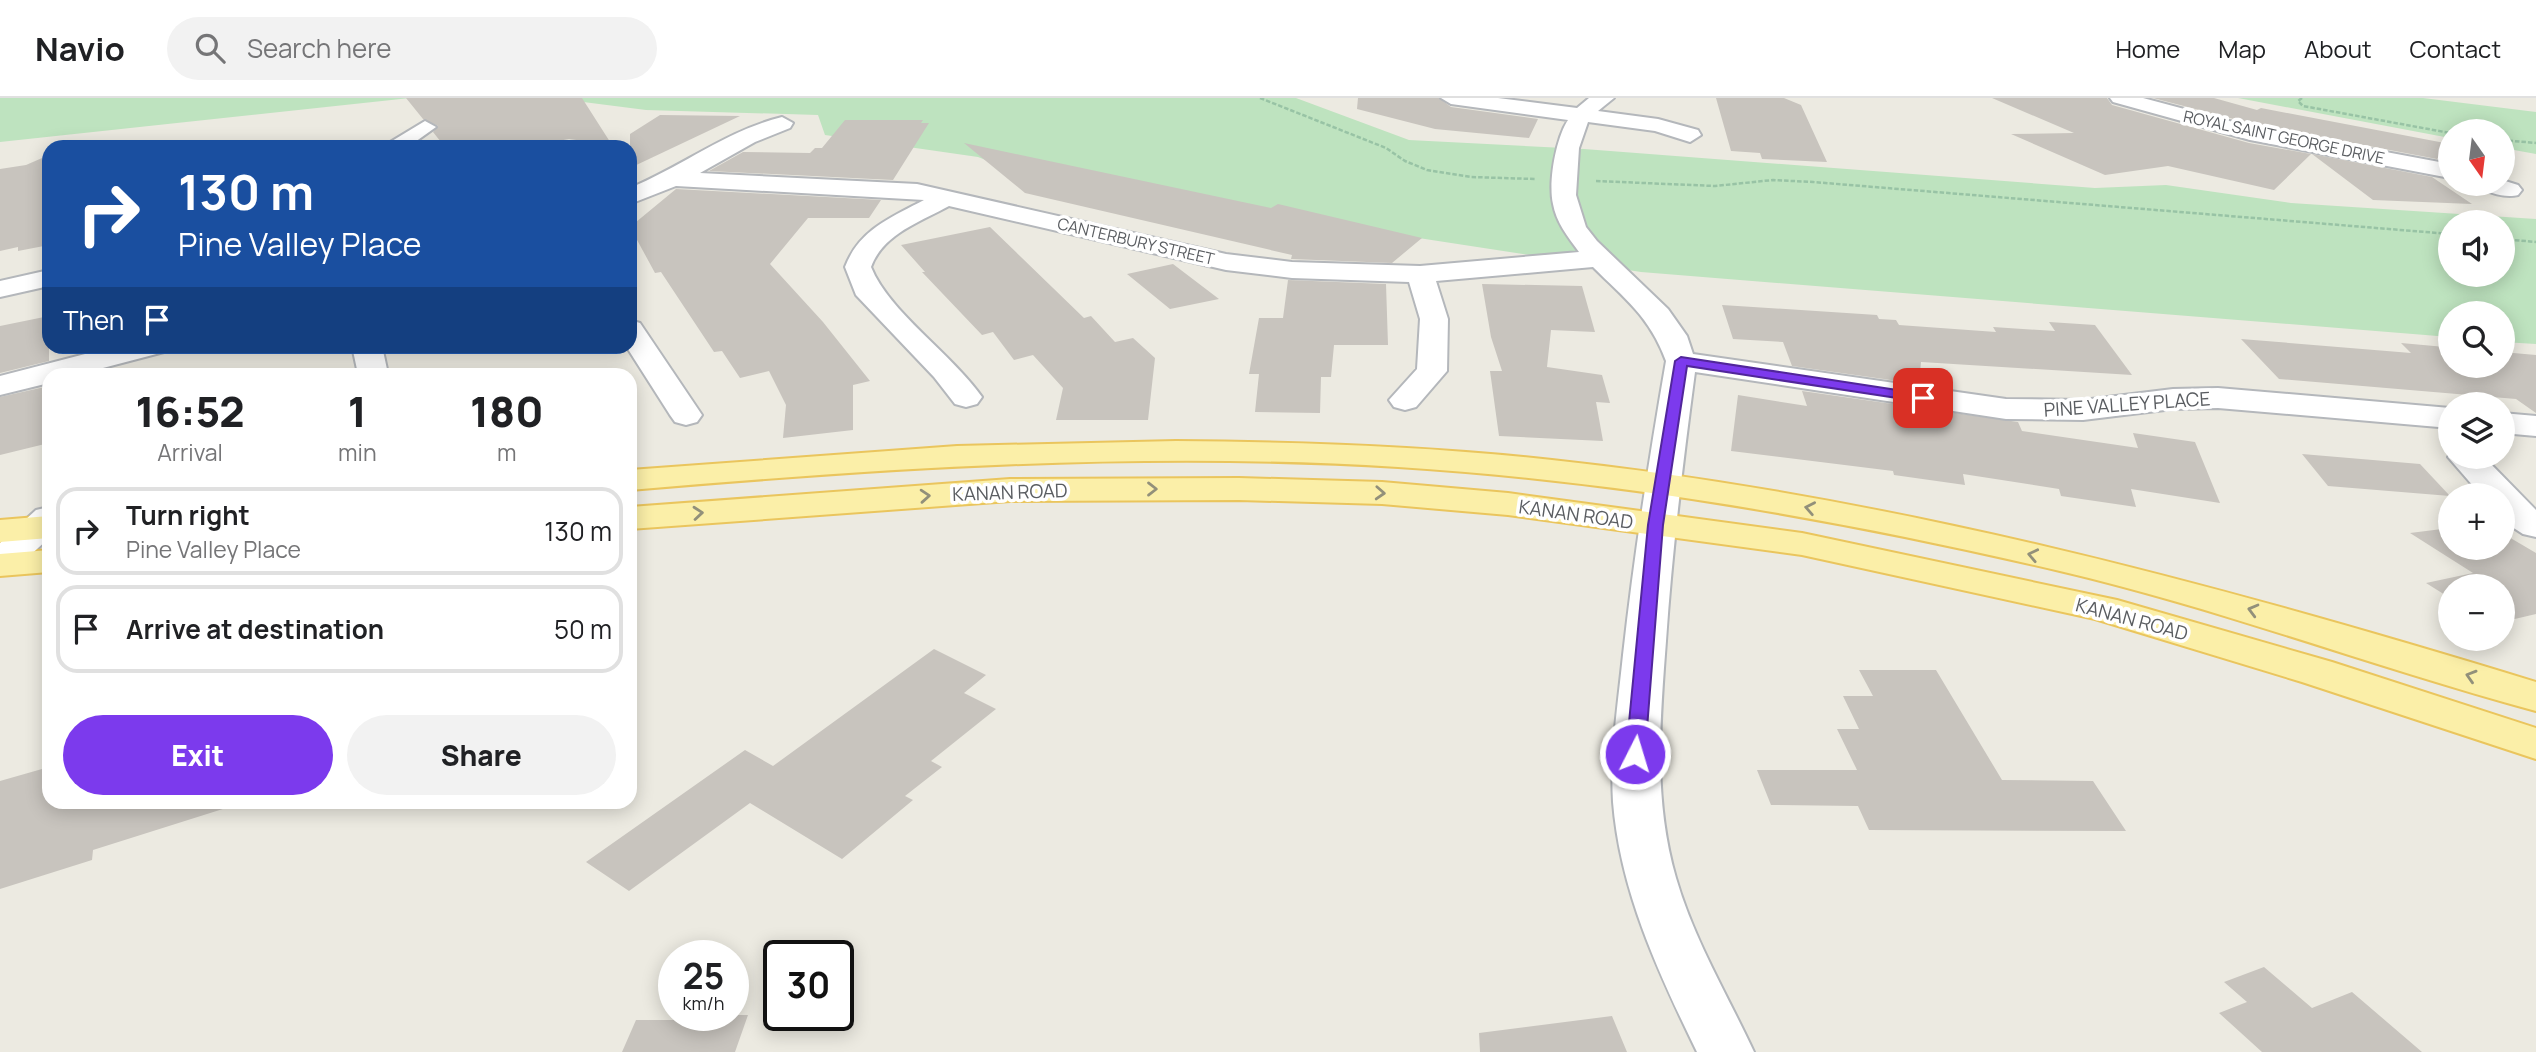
<!DOCTYPE html>
<html lang="en">
<head>
<meta charset="utf-8">
<style>
  body { margin:0; font-family:Manrope,sans-serif; background:#f2f2f2; color:#202124; height:100vh; display:flex; flex-direction:column; font-size:26px; white-space:nowrap }
  * { box-sizing:border-box; margin:0 }
  p { font-size:23px; color:#757577 }
  .icon { flex:none; width:38px; height:38px; fill:none; stroke:currentColor; stroke-width:2; stroke-linecap:round; stroke-linejoin:round }
  .map { position:relative; flex:1; overflow:hidden }
  .side { position:absolute; left:42px; top:270px; width:595px; height:441px; display:flex; flex-direction:column; background:#fff; border-radius:21px; box-shadow:0 4px 18px #0003 }
  .side>* { flex:none }
  .top-card { position:absolute; left:42px; top:42px; width:595px; height:214px; border-radius:21px; box-shadow:0 4px 18px #0003; background:#1a4fa0; color:#fff; overflow:hidden }
  .needle { width:46px; rotate:166deg }
  .buttons { position:absolute; left:2438px; top:21px; display:grid; gap:14px }
  .buttons a { display:grid; place-items:center; width:77px; height:77px; border-radius:50%; background:#fff; box-shadow:0 4px 18px #0003; font-size:35px }
  .speed { position:absolute; left:658px; top:842px; display:flex; gap:14px; font-size:35px; font-weight:700; text-align:center }
  .speed>* { display:grid; place-content:center; width:91px; height:91px; border-radius:50%; background:#fff; box-shadow:0 4px 18px #0003; line-height:1 }
  .speed small { font-size:18px; font-weight:400 }
  .speed .limit { border:4px solid #111; border-radius:10px; background:#fff; color:#111 }
  .pin { position:absolute; display:grid; place-items:center; width:60px; height:60px; color:#fff; margin:-30px; border-radius:14px; box-shadow:0 4px 10px #0006 }
  .me { position:absolute; width:77px; margin:-38px; rotate:5deg; stroke-linejoin:round; filter:drop-shadow(0 0 5px #0008) }
  .turn { display:flex; align-items:center; gap:24px; height:147px; padding:0 21px; font-size:32px }
  .turn .icon { width:91px; height:91px; stroke-width:2.5 }
  .turn b { display:block; font-size:49px; line-height:60px }
  .then { display:flex; align-items:center; height:66px; padding:0 21px; background:#0003; gap:14px; font-size:26px }
  .eta { display:flex; justify-content:space-evenly; align-items:center; height:119px; text-align:center }
  .eta b { font-size:42px; font-weight:800; line-height:49px }
  .button { display:flex; gap:14px; margin-top:auto; padding:14px 21px }
  .button a { flex:1; height:80px; border-radius:42px; background:#7c3aed; color:#fff; font-size:28px; font-weight:800; line-height:80px; text-align:center }
  .button a+a { background:#f2f2f2; color:#202124 }
  ul { padding:0; list-style:none }
  li { display:flex; align-items:center; gap:21px; height:88px; margin:0 14px 10px; padding:0 7px; border:4px solid #e0e0e0; border-radius:21px }
  li div { flex:1 }
  li b { display:block; font-size:26px }
  li em { font-style:normal }
  header { display:flex; align-items:center; gap:42px; box-sizing:border-box; height:98px; padding:0 35px; background:#fff; border-bottom:2px solid #e0e0e0 }
  header strong { font-size:33px }
  nav { display:flex; gap:38px; margin-inline-start:auto; font-size:24px }
  .search { width:490px; height:63px; background:#f2f2f2; display:flex; align-items:center; gap:18px; box-sizing:border-box; padding:0 24px; border-radius:38px; color:#757577; font-size:26px }
  .map>svg:first-child { display:block }
  .green { fill:#bee3bf; fill-rule:evenodd }
  .building { fill:#c8c4be }
  .lines { fill:none; stroke-linecap:round; stroke-linejoin:round }
  .minor-casing { stroke:#b4b7bb; stroke-width:4 }
  .major-casing { stroke:#eac55d; stroke-width:4 }
  .path { stroke:#98c3a5; stroke-width:2.5; stroke-dasharray:4.5 2; stroke-linecap:butt }
  .minor { fill:#fff; fill-rule:evenodd }
  .major { fill:#fbefa8; fill-rule:evenodd }
  .oneway { stroke:#92907a }
  .route { fill:#7c3aed; stroke:#51269a; stroke-width:2 }
  .labels { text-anchor:middle; stroke-width:7; stroke-linejoin:round; paint-order:stroke }
  .far-street-label { font-size:16px; fill:#5a5d61; stroke:#fff }
  .street-label { font-size:19px; fill:#5a5d61; stroke:#fff }
</style>
</head>
<body>
<header>
<strong>Navio</strong>
<div class="search"><svg class="icon" aria-label="search" viewBox="0 0 24 24"><circle cx="10" cy="10" r="6"/><path d="M15 15l6 6"/></svg>Search here</div>
<nav><a>Home</a><a>Map</a><a>About</a><a>Contact</a></nav>
</header>
<div class="map">
<svg width="2536" height="954" viewBox="0 0 2536 954">
  <rect width="100%" height="100%" fill="#eceae1"/>
  <path class="green" d="M0 0H410L0 44Z
    M552 0H1296L1409 42 1584 51 2095 90 2166 87 2291 105 2536 121V246L2503 244 2502 215H2450V239L1641 174 1360 131 1084 100 978 59 825 37 818 17 646 12ZM2450 124H2502V177H2450Z
    M2238 0H2423L2536 14V56L2503 50 2502 33H2450V40Z"/>
  <path class="building" d="M406 0H582L612 47 569 41 525 49H445L433 34 438 28 423 21Z
    M1358 0H1439L1451 9 1538 21 1529 40 1435 31 1357 11Z
    M1716 0H1784L1801 7 1827 64 1762 61 1760 55 1731 53Z
    M1992 0H2107L2112 7 2249 45 2311 56 2274 92 2168 68 2105 77 2011 36 2074 35Z
    M2153 0H2214L2257 12 2261 10 2450 46 2437 61 2253 26Z
    M660 17 740 18 630 70V36Z
    M845 22H923L921 25H929L893 82 709 73 743 54 810 55 815 50H822Z
    M964 45 1271 110 1278 106 1422 140 1392 165 1291 161 1292 157 1025 95Z
    M2312 56 2432 79 2472 106 2373 102Z
    M49 57V147L18 153V149L0 153V71L26 67Z
    M676 91 881 102 869 120H808L770 166 823 224 870 283 853 287V332L783 340 786 307 769 273 740 280 722 253 714 254 661 174 655 175 630 129Z
    M990 129 1084 220 1091 218 1115 244 1133 240 1155 260 1148 322H1056L1063 290 1033 257 1014 262 993 234 982 237 922 174H925L901 147Z
    M1173 166 1219 201 1170 211 1127 176Z
    M1288 182 1386 186 1388 247H1334L1331 279H1321L1320 315 1255 314 1259 276H1249L1259 220H1283Z
    M1482 186 1582 188 1595 234 1551 232 1547 269 1602 277 1610 305 1596 304 1603 343 1499 338 1490 273H1502L1491 239Z
    M1722 207 1877 217 1879 221 1896 222 1899 227 1996 234 1993 229 2055 233 2049 224 2095 227 2132 277 1921 264 1919 286 1792 268 1783 244 1733 241Z
    M49 218V263L0 275V228Z
    M2241 241 2411 255 2401 245 2445 249 2450 250V268H2502V254L2536 257V315L2516 301 2279 281Z
    M49 288V345L0 357V299Z
    M1802 293 2018 324 2022 333 2138 350 2133 335 2195 344 2220 405 2131 391 2136 409 2061 398 2059 391 1963 376 1965 387 1894 377 1893 373 1731 353 1738 297 1807 308Z
    M2302 356 2420 366 2450 398 2328 388Z
    M2450 430V450H2502V435L2536 455V516L2502 524V488H2450V500L2426 485 2473 475 2410 435Z
    M934 551 986 577 964 595 996 611 931 663 942 669 905 698 913 702 842 761 750 705 629 793 586 764 745 652 773 668Z
    M1859 572H1936L2002 682 2093 683 2126 733 1869 732 1858 708 1771 707 1757 672H1857L1837 631H1859L1843 598H1873Z
    M49 669V704H225L226 710 93 752 92 762 0 791V683Z
    M2264 869 2312 910 2352 894 2422 954H2262L2219 915 2247 904 2224 884Z
    M690 917H748L735 954H622L636 922H688Z
    M1612 918 1627 954H1480L1479 935Z"/>
  <g class="lines">
    <g class="minor-casing">
      <path id="minor" d="M1441 0H1498L1577 10 1589 0H1614L1598 13 1658 21 1698 32 1701 37 1690 44 1655 33 1588 24 1579 50 1576 97 1586 129 1597 143 1668 211 1687 238 1693 256 2006 301 2083 302 2173 291 2218 290 2450 310V330L2218 310 2173 311 2083 322 2006 321 1695 274C1683 364 1672 453 1666 543 1660 624 1653 701 1676 780 1694 842 1727 896 1754 954H1697C1659 876 1620 793 1613 704 1610 655 1618 606 1623 557 1634 458 1649 361 1666 263 1650 219 1625 201 1593 169L1436 183 1448 221 1447 273 1416 309 1405 312 1394 309 1389 302 1417 271 1420 221 1409 184 1292 180 1226 172 949 108C920 124 883 136 871 169 889 214 952 256 982 299L977 306 966 309 955 306 934 279 856 197 845 169C859 132 890 120 924 102L676 88 630 106V90C681 69 728 32 782 19L793 25 790 30 755 44 700 75 917 86 1226 156 1292 164 1420 168 1579 154C1568 139 1556 124 1553 106 1548 84 1556 40 1568 22L1451 6Z
        M2110 0H2143L2252 29 2450 66V80L2250 42 2113 4Z
        M425 23 436 29 408 49H382Z
        M2502 82 2518 87 2522 92 2518 97C2507 100 2486 96 2479 86H2502Z
        M49 172V188L0 199V183Z
        M630 222 640 225 702 317 697 324 686 327 675 324 670 317 626 248H630Z
        M116 248H168L164 254 80 276H49V285L0 297V278Z
        M352 248H382L388 276H358Z
        M2502 315 2536 318V338L2502 335Z
        M2450 356V359H2484L2536 412V439L2523 436 2503 423 2502 397H2481L2448 359Z
        M49 409V440L13 473 0 476V445L36 412Z"/>
    </g>
    <g class="major-casing">
      <path id="major" d="M1176 343C1302 344 1427 348 1552 362 1888 398 2214 485 2536 584V613C2376 570 2222 511 2060 473 1843 422 1621 383 1398 369 1142 353 885 370 630 392V372L957 348Z
        M1239 380 1382 384 1508 395 1802 435 2117 502 2332 564 2536 630V661L2302 584 2095 521 1802 457 1508 417 1382 406 1239 402 1010 403 630 431V409L1010 381Z
        M49 418V440L0 444V422Z
        M49 452V474L0 478V456Z"/>
    </g>
    <path class="path" d="M1260 0 1386 50 1405 63 1427 72 1471 79 1535 81
      M2302 0 2298 3 2303 8 2450 35
      M2502 42 2536 45
      M1596 83 1715 88 1773 82 1813 84 2450 136
      M2502 141 2536 144"/>
    <use href="#minor" class="minor"/>
    <use href="#major" class="major"/>
  </g>
  <defs><path id="oneway-chevron" d="M-2-3.5L2.5 0L-2 3.5" fill="none" stroke-width="1.6" stroke-linecap="round" stroke-linejoin="round" transform="scale(1.75)"/></defs>
  <g class="oneway">
    <use href="#oneway-chevron" transform="translate(1152 391)"/>
    <use href="#oneway-chevron" transform="translate(1380 395) rotate(3)"/>
    <use href="#oneway-chevron" transform="translate(925 398) rotate(-4)"/>
    <use href="#oneway-chevron" transform="translate(1810 410) rotate(-169)"/>
    <use href="#oneway-chevron" transform="translate(698 415) rotate(-5)"/>
    <use href="#oneway-chevron" transform="translate(2033 457) rotate(-168)"/>
    <use href="#oneway-chevron" transform="translate(2253 512) rotate(-165)"/>
    <use href="#oneway-chevron" transform="translate(2471 578) rotate(-163)"/>
  </g>
  <path class="route" d="M1681 259 1923 296 1929 300 1923 304 1687 268 1663 427 1645 656 1635 663 1626 656 1648 427 1675 263Z"/>
  <g class="labels">
    <g class="far-street-label">
      <text transform="translate(2284 39) rotate(12)" y="6">ROYAL SAINT GEORGE DRIVE</text>
      <text transform="translate(1136 143) rotate(13)" y="6">CANTERBURY STREET</text>
    </g>
    <g class="street-label">
      <text transform="translate(2127 306) rotate(-4)" y="7">PINE VALLEY PLACE</text>
      <text transform="translate(1010 394) rotate(-2)" y="7">KANAN ROAD</text>
      <text transform="translate(1576 416) rotate(8)" y="7">KANAN ROAD</text>
      <text transform="translate(2132 521) rotate(15)" y="7">KANAN ROAD</text>
    </g>
  </g>
</svg>
<div class="buttons">
<a><svg class="needle" viewBox="-14 -14 28 28"><path d="M0-13l5 13h-10z" fill="#e53935"/><path d="M0 13l5-13h-10z" fill="#757577"/></svg></a>
<a><svg class="icon" aria-label="sound" viewBox="0 0 24 24"><path d="M4 9h4l5-4v14l-5-4H4zM17 9q2 3 0 6"/></svg></a>
<a><svg class="icon" aria-label="search" viewBox="0 0 24 24"><circle cx="10" cy="10" r="6"/><path d="M15 15l6 6"/></svg></a>
<a><svg class="icon" aria-label="layers" viewBox="0 0 24 24"><path d="M12 4l9 5-9 5-9-5zM3 14l9 5 9-5"/></svg></a>
<a>+</a>
<a>−</a>
</div>
<div class="speed"><div>25<small>km/h</small></div><div class="limit">30</div></div>
<div class="pin" style="left:1923px;top:300px;background:#d93025"><svg class="icon" aria-label="arrive" viewBox="0 0 24 24"><path d="M6 21V4h12l-3 4 3 4H6"/></svg></div>
<svg class="me" style="left:1635px;top:656px" viewBox="-20 -20 40 40"><circle r="17" fill="#7c3aed" stroke="#fff" stroke-width="3"/><path d="M0-11L8 9 0 5-8 9z" fill="#fff"/></svg>
<div class="top-card">
<div class="turn"><svg class="icon" aria-label="right" viewBox="0 0 24 24"><path d="M7 20v-9h11M14 6l5 5-5 5"/></svg><div><b>130 m</b>Pine Valley Place</div></div>
<div class="then">Then<svg class="icon" aria-label="arrive" viewBox="0 0 24 24"><path d="M6 21V4h12l-3 4 3 4H6"/></svg></div>
</div>
<section class="side">
<div class="eta">
<div><b>16:52</b><p>Arrival</p></div>
<div><b>1</b><p>min</p></div>
<div><b>180</b><p>m</p></div>
</div>
<ul>
<li><svg class="icon" aria-label="right" viewBox="0 0 24 24"><path d="M7 20v-9h11M14 6l5 5-5 5"/></svg><div><b>Turn right</b><p>Pine Valley Place</p></div><em>130 m</em></li>
<li><svg class="icon" aria-label="arrive" viewBox="0 0 24 24"><path d="M6 21V4h12l-3 4 3 4H6"/></svg><div><b>Arrive at destination</b></div><em>50 m</em></li>
</ul>
<div class="button"><a>Exit</a><a>Share</a></div>
</section>
</div>
</body>
</html>
